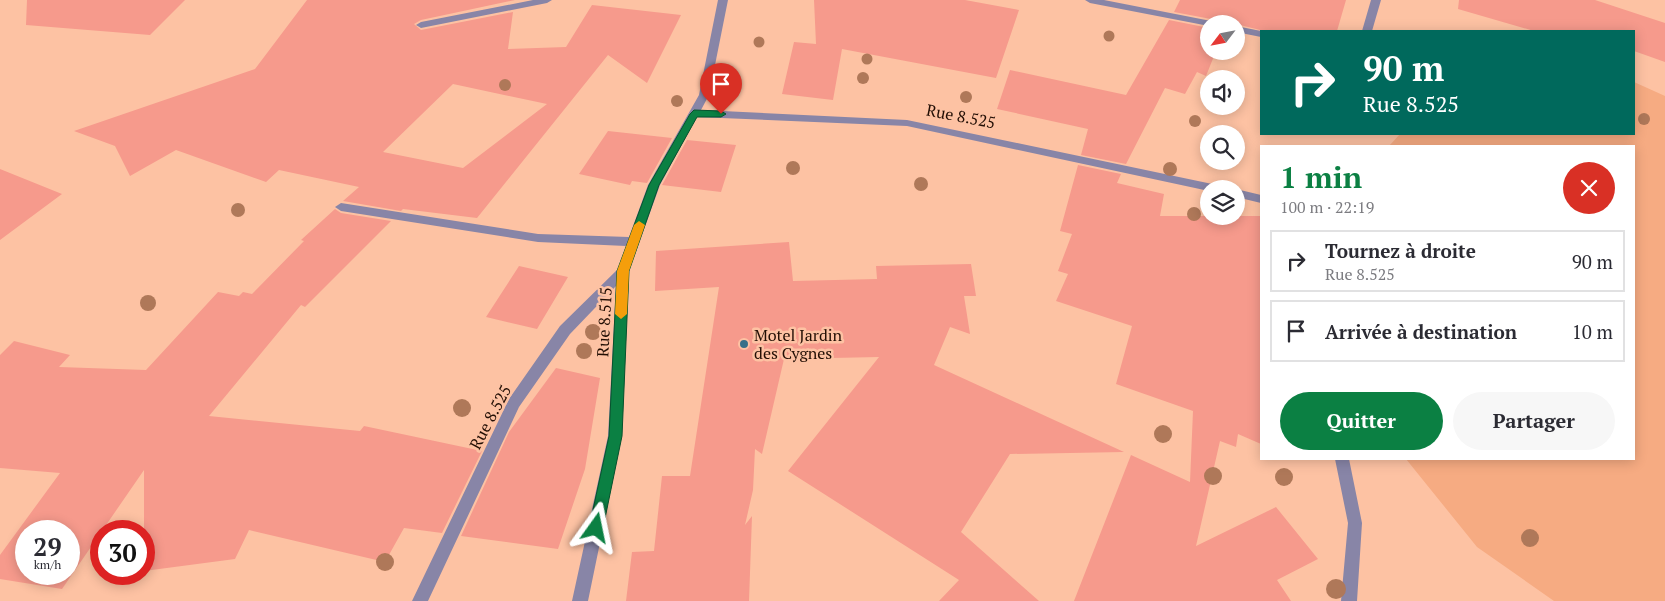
<!DOCTYPE html>
<html lang="fr">
<head>
<meta charset="utf-8">
<style>
  body { margin:0; font-family:"PT Serif",serif; background:#f7f7f7; color:#2b2b33; height:100vh; display:flex; flex-direction:column; font-size:19px; white-space:nowrap }
  * { box-sizing:border-box; margin:0 }
  p { font-size:16px; color:#7c7c81 }
  .icon { flex:none; width:28px; height:28px; fill:none; stroke:currentColor; stroke-width:2; stroke-linecap:round; stroke-linejoin:round }
  .map { position:relative; flex:1; overflow:hidden }
  .drawer { position:absolute; left:1260px; top:145px; width:375px; height:315px; display:flex; flex-direction:column; background:#fff; border-radius:0px; box-shadow:0 2px 12px #0003 }
  .drawer>* { flex:none }
  .top-card { position:absolute; left:1260px; top:30px; width:375px; height:105px; border-radius:0px; box-shadow:0 2px 12px #0003; background:#00695c; color:#fff; overflow:hidden }
  .needle { width:32px; rotate:238deg }
  .buttons { position:absolute; left:1200px; top:15px; display:grid; gap:10px }
  .buttons a { display:grid; place-items:center; width:45px; height:45px; border-radius:50%; background:#fff; box-shadow:0 2px 12px #0003; font-size:25px }
  .speed { position:absolute; left:15px; top:520px; display:flex; gap:10px; font-size:25px; font-weight:700; text-align:center }
  .speed>* { display:grid; place-content:center; width:65px; height:65px; border-radius:50%; background:#fff; box-shadow:0 2px 12px #0003; line-height:1 }
  .speed small { font-size:12px; font-weight:400 }
  .speed .limit { border:8px solid #d22; background:#fff; color:#111 }
  .pin { position:absolute; display:grid; place-items:center; width:42px; height:42px; color:#fff; margin:-51px -21px; border-radius:50% 50% 50% 0; rotate:-45deg; box-shadow:0 0 5px #0007 }
  .pin .icon { rotate:45deg }
  .me { position:absolute; width:55px; margin:-28px; rotate:12deg; stroke-linejoin:round; filter:drop-shadow(0 0 4px #0008) }
  .turn { display:flex; align-items:center; gap:18px; height:105px; padding:0 20px; font-size:22px }
  .turn .icon { width:65px; height:65px; stroke-width:2.5 }
  .turn b { display:block; font-size:35px; line-height:42px }
  .round { display:grid; place-items:center; flex:none; width:52px; height:52px; border-radius:26px; background:#f7f7f7 }
  .headline { display:flex; align-items:center; justify-content:space-between; height:85px; padding:0 20px }
  h1 { font-size:30px; font-weight:600; line-height:38px; color:#0b8043 }
  .primary-button { display:flex; gap:10px; margin-top:auto; padding:10px 20px }
  .primary-button a { flex:1; height:58px; border-radius:30px; background:#0b8043; color:#fff; font-size:20px; font-weight:600; line-height:58px; text-align:center }
  .primary-button a+a { background:#f7f7f7; color:#2b2b33 }
  ul { padding:0; list-style:none }
  li { display:flex; align-items:center; gap:15px; height:62px; margin:0 10px 8px; padding:0 10px; border:2px solid #e1e1e2; border-radius:0px }
  li div { flex:1 }
  li b { display:block; font-size:19px }
  li em { font-style:normal }
  .map>svg:first-child { display:block }
  .green { fill:#f6ab82 }
  .building { fill:#f69a8c; fill-rule:evenodd }
  .lines { fill:none; stroke-linecap:round; stroke-linejoin:round }
  .minor { fill:#8885a7; fill-rule:evenodd }
  .tree { fill:#af7859 }
  .route { fill:#0b8043; stroke:#07532c }
  .slow { fill:#f59e0b }
  .poi-dot { fill:#377089; stroke:#fdc2a3; stroke-width:2 }
  .labels { text-anchor:middle; stroke-width:5; stroke-linejoin:round; paint-order:stroke }
  .street-label { font-size:16px; fill:#220e04; stroke:#fdc2a3 }
  .poi-label { font-size:16px; fill:#220e04; stroke:#fdc2a3; text-anchor:start }
</style>
</head>
<body>
<div class="map">
<svg width="1665" height="601" viewBox="0 0 1665 601">
  <rect width="100%" height="100%" fill="#fdc2a3"/>
  <path class="green" d="M1634 82 1665 96V601H1554L1477 547 1406 459H1634V146H1389L1400 134H1634Z"/>
  <path class="building" d="M27 0H185L150 35 26 25Z
    M307 0H515L421 20 414 24 421 30 513 12 508 49 566 47 592 5 681 15 647 83 608 55 477 218 403 209 401 211 343 201 359 187 279 170 266 182 176 150 130 176 115 146 74 131 255 69ZM453 84 547 104 463 168 383 152Z
    M814 0H965L1019 10 996 78 842 49 833 100 782 94 794 42 816 44Z
    M1180 0H1346L1337 31H1264L1228 22 1218 24 1211 19 1174 12Z
    M1459 0H1595L1665 23V62L1634 51V31H1534L1458 9Z
    M1169 20 1209 28V51H1216L1206 76 1197 72 1185 94 1165 88 1126 164 1081 155 1088 129 997 109 1010 70 1126 95Z
    M608 131 672 138 647 183 632 181 630 185 579 174Z
    M687 140 736 145 721 192 662 185Z
    M1078 165 1121 174 1117 183 1164 194 1160 216H1261V444L1238 434 1236 447 1220 441 1196 546 1276 507 1318 559 1277 580 1291 601H1074L1131 455 1190 482 1193 411 1116 384 1132 326 1056 301 1068 274 1058 271 1072 234 1060 231Z
    M0 169 62 194 0 240Z
    M335 209 341 213 391 221 305 307 301 305 209 416 360 431 364 426 482 451 442 533 404 528 385 562 249 530 235 559 144 571V470L62 589 0 579V555L60 473 0 468V355L14 341 70 355 59 367 146 370 218 292 239 296 243 292 252 294 304 241 301 240ZM26 531H69V574H26Z
    M789 242 793 281 877 279 876 266 971 264 976 296H964L970 334 950 327 934 365 1124 452 1010 454 961 532 1039 601H939L959 580 788 471 879 357 784 359 762 454 755 449 753 490 745 525 752 516 749 601H626L632 552 654 551 662 476H690L719 287 655 291 656 251Z
    M519 266 568 277 537 329 486 317Z
    M556 368 600 378 585 469 558 549 461 536 509 432Z"/>
  <g class="lines">
    <path class="minor" d="M533 0H552L547 3 421 28 416 25 421 22Z
      M718 0H728L709 95 701 110 907 120 1217 185 1222 189H1209V191L907 126 697 117 660 185 629 271 622 436 588 601H572L608 436 616 286 570 334 519 407 428 601H412L509 399 560 326 618 269 626 246 538 242 341 211 335 207 341 203 538 234 629 237 648 185 699 95Z
      M1085 0H1104L1211 21 1216 24H1209V26L1090 3Z
      M1371 0H1381L1372 31H1362Z
      M1236 26 1261 31V37L1236 32Z
      M1236 189 1261 195V203L1236 197Z
      M1335 459H1349L1362 523 1357 601H1341L1348 523Z"/>
  </g>
  <g class="tree">
    <circle cx="1109" cy="36" r="5.5"/>
    <circle cx="759" cy="42" r="5.5"/>
    <circle cx="867" cy="59" r="5.5"/>
    <circle cx="863" cy="78" r="6"/>
    <circle cx="505" cy="85" r="6"/>
    <circle cx="966" cy="97" r="6"/>
    <circle cx="677" cy="101" r="6"/>
    <circle cx="1644" cy="119" r="6"/>
    <circle cx="1195" cy="121" r="6"/>
    <circle cx="793" cy="168" r="7"/>
    <circle cx="1170" cy="169" r="7"/>
    <circle cx="921" cy="184" r="7"/>
    <circle cx="238" cy="210" r="7"/>
    <circle cx="1194" cy="214" r="7"/>
    <circle cx="148" cy="303" r="8"/>
    <circle cx="593" cy="332" r="8"/>
    <circle cx="584" cy="351" r="8"/>
    <circle cx="462" cy="408" r="9"/>
    <circle cx="1163" cy="434" r="9"/>
    <circle cx="1213" cy="476" r="9"/>
    <circle cx="1284" cy="477" r="9"/>
    <circle cx="1530" cy="538" r="9"/>
    <circle cx="385" cy="562" r="9"/>
    <circle cx="1336" cy="589" r="10"/>
  </g>
  <path class="route" d="M694 110 721 111 726 114 721 117H697L659 185 629 271 622 436 603 528 601 532 596 534 591 532 589 528 609 436 617 271 649 185 690 114Z"/>
  <path class="slow" d="M639 221 645 225 629 271 627 314 621 319 615 314 617 271 634 225Z"/>
  <circle class="poi-dot" cx="744" cy="344" r="5"/>
  <g class="labels">
    <g class="street-label">
      <text transform="translate(961 116) rotate(11)" y="6">Rue 8.525</text>
      <text transform="translate(604 322) rotate(-87)" y="6">Rue 8.515</text>
      <text transform="translate(490 417) rotate(-62)" y="6">Rue 8.525</text>
    </g>
    <g class="poi-label">
      <text x="754" y="341">Motel Jardin<tspan x="754" dy="18">des Cygnes</tspan></text>
    </g>
  </g>
</svg>
<div class="buttons">
<a><svg class="needle" viewBox="-14 -14 28 28"><path d="M0-13l5 13h-10z" fill="#e53935"/><path d="M0 13l5-13h-10z" fill="#7c7c81"/></svg></a>
<a><svg class="icon" aria-label="sound" viewBox="0 0 24 24"><path d="M4 9h4l5-4v14l-5-4H4zM17 9q2 3 0 6"/></svg></a>
<a><svg class="icon" aria-label="search" viewBox="0 0 24 24"><circle cx="10" cy="10" r="6"/><path d="M15 15l6 6"/></svg></a>
<a><svg class="icon" aria-label="layers" viewBox="0 0 24 24"><path d="M12 4l9 5-9 5-9-5zM3 14l9 5 9-5"/></svg></a>
</div>
<div class="speed"><div>29<small>km/h</small></div><div class="limit">30</div></div>
<div class="pin" style="left:721px;top:114px;background:#d93025"><svg class="icon" aria-label="arrive" viewBox="0 0 24 24"><path d="M6 21V4h12l-3 4 3 4H6"/></svg></div>
<svg class="me" style="left:596px;top:528px" viewBox="-20 -20 40 40"><path d="M0-17L14 15 0 8-14 15z" fill="#0b8043" stroke="#fff" stroke-width="4"/></svg>
<div class="top-card">
<div class="turn"><svg class="icon" aria-label="right" viewBox="0 0 24 24"><path d="M7 20v-9h11M14 6l5 5-5 5"/></svg><div><b>90 m</b>Rue 8.525</div></div>
</div>
<section class="drawer">
<div class="headline"><div><h1>1 min</h1><p>100 m · 22:19</p></div><a class="round" style="background:#d93025;color:#fff"><svg class="icon" aria-label="close" viewBox="0 0 24 24"><path d="M6 6l12 12M18 6L6 18"/></svg></a></div>
<ul>
<li><svg class="icon" aria-label="right" viewBox="0 0 24 24"><path d="M7 20v-9h11M14 6l5 5-5 5"/></svg><div><b>Tournez à droite</b><p>Rue 8.525</p></div><em>90 m</em></li>
<li><svg class="icon" aria-label="arrive" viewBox="0 0 24 24"><path d="M6 21V4h12l-3 4 3 4H6"/></svg><div><b>Arrivée à destination</b></div><em>10 m</em></li>
</ul>
<div class="primary-button"><a>Quitter</a><a>Partager</a></div>
</section>
</div>
</body>
</html>
